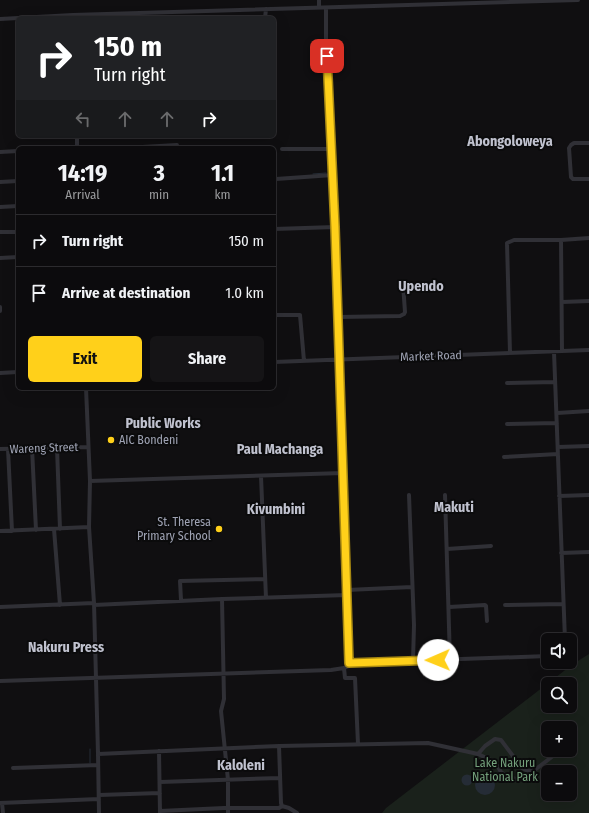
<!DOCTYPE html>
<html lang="en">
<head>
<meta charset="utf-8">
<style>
  body { margin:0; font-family:"Fira Sans Condensed",sans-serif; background:#151416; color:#f1f3f6; height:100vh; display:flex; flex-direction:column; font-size:15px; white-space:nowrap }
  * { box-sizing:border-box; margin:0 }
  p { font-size:13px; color:#9a9b9d }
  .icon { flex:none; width:22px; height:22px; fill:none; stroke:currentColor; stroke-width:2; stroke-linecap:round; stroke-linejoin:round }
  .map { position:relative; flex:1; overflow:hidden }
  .drawer { position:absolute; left:16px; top:146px; width:260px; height:244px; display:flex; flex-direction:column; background:#0c0b0d; border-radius:6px; box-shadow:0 4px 16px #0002,0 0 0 1px #2c2b2e }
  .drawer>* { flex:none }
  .hud { position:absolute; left:16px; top:16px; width:260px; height:122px; border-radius:6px; box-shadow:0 4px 16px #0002,0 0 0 1px #2c2b2e; background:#202124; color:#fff; overflow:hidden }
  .buttons { position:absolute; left:541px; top:633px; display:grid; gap:8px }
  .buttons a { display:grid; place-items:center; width:36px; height:36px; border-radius:6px; background:#0c0b0d; box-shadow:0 4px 16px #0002,0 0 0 1px #2c2b2e; font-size:20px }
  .pin { position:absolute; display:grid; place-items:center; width:34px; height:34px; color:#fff; margin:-17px; border-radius:8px; box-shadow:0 2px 6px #0006 }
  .me { position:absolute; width:44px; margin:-22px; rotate:269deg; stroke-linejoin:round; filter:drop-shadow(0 0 3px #0008) }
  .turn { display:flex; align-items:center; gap:14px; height:84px; padding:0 12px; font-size:18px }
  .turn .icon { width:52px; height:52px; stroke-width:2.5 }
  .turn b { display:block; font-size:28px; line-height:34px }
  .lanes { display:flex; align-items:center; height:38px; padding:0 12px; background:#0003; justify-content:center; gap:20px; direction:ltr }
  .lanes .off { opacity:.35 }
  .eta { display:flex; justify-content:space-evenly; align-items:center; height:68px; text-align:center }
  .eta b { font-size:24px; font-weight:700; line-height:28px }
  .primary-button { display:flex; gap:8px; margin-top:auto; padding:8px 12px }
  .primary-button a { flex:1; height:46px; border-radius:6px; background:#ffd01a; color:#111; font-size:16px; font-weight:700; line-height:46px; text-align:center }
  .primary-button a+a { background:#151416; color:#f1f3f6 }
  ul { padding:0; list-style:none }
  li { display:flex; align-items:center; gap:12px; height:52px; padding:0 12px; border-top:1px solid #2c2b2e }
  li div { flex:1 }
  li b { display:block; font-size:15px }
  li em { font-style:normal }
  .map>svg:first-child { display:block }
  .green { fill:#1a211b; fill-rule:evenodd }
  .water { fill:#252c36 }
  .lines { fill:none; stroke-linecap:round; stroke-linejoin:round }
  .stream { stroke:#252c36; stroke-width:1 }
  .street { stroke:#303036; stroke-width:4 }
  .route-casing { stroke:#a68711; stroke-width:10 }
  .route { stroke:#ffd01a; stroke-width:7 }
  .poi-dot { fill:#ffd01a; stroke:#0b0b0c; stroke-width:1.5 }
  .labels { text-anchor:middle; stroke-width:4; stroke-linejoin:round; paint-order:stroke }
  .street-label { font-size:12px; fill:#9fa3b4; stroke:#0b0b0c }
  .poi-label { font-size:12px; fill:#9fa3b4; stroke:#0b0b0c; text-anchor:start }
  .park-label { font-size:12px; fill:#74a17c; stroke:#0b0b0c }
  .quarter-label { font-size:14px; font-weight:bold; fill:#c0c2cf; stroke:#0b0b0c }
</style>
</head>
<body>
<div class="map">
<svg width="589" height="813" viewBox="0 0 589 813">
  <rect width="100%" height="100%" fill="#100f11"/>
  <path class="green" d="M589 654V813H382L386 808 573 664ZM548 684H570V706H548ZM548 728H570V750H548ZM548 772H570V794H548Z"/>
  <path class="water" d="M461.5 780a5.5 5.5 0 1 1 11 0a5.5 5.5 0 1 1-11 0Z
    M475 785a10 10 0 1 1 20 0a10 10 0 1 1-20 0Z"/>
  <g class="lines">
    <path class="stream" d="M313 174 326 173
      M90 763V749"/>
    <path class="street" d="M319 8V0
      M265 18 266 9
      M0 19 73 15 578 0
      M77 136V148
      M589 143H574L571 145 569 148 571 177 573 179H589
      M125 148 177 145
      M282 149H331
      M0 152 18 151
      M276 179 333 175
      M0 182 18 181
      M0 207 18 206
      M274 229 335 227
      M0 232H18
      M561 240 562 351
      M0 258 18 257
      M562 302 589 301
      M0 307V311
      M274 315H300L304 361
      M338 317 400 316 404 314 405 312 403 284
      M554 352 565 640
      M510 353 507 243 514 240H561L589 238
      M274 362 589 350
      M0 373 18 372
      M507 383 555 382
      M86 388 90 481 89 527 94 603 98 754 99 813
      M557 413 589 411
      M507 424 557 423
      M558 447 589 446
      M32 448 36 530
      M57 448 60 529
      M0 449 88 447
      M8 449 12 531
      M504 457 558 454
      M261 476 266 598
      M90 481 343 473
      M409 495 414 625 413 661
      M445 495 450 660
      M559 496 589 495
      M54 529 60 605
      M0 531 89 527
      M447 549 491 546
      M561 553 589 552
      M347 590 412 587
      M222 599 224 699 221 711 228 780V813
      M181 600 180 581 264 579
      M94 605 222 599 347 595
      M505 605 563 604
      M0 607 94 603
      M449 607 485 605 486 606 487 621
      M349 663 548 656
      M344 668 345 678H355L358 744
      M0 681 331 670 344 668 349 666 335 227 326 43V8
      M159 751 160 813
      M98 754 279 746 428 743 478 754 495 762 501 772 506 776 516 779
      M478 754 485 746 495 739 501 740 522 768 528 771 536 769 553 756
      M13 768 98 765
      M160 782 280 778
      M99 795 160 793
      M0 803 99 799
      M2 803 3 813
      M282 806 289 808 297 813
      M160 811 224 808H279L282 806 281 803 279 746"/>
  </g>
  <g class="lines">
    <g class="route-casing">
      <path id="route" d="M327 56 335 227 349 663 438 660"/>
    </g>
    <use href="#route" class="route"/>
  </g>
  <g class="poi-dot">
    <circle cx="111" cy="440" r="4"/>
    <circle cx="219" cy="529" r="4"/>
  </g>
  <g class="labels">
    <g class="street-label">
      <text transform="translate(431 356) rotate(-2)" y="4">Market Road</text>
      <text transform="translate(44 448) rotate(-2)" y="4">Wareng Street</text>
    </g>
    <g class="poi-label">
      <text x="119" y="444">AIC Bondeni</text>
      <text x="211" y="526" text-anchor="end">St. Theresa<tspan x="211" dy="14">Primary School</tspan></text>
    </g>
    <g class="park-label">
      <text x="505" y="767">Lake Nakuru<tspan x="505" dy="14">National Park</tspan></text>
    </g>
    <g class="quarter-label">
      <text x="510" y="146">Abongoloweya</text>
      <text x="421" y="291">Upendo</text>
      <text x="163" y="428">Public Works</text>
      <text x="280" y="454">Paul Machanga</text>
      <text x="454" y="512">Makuti</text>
      <text x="276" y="514">Kivumbini</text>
      <text x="66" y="652">Nakuru Press</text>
      <text x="241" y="770">Kaloleni</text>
    </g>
  </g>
</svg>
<div class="buttons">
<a><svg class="icon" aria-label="sound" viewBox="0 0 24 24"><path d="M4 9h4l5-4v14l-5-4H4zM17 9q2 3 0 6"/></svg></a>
<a><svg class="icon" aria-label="search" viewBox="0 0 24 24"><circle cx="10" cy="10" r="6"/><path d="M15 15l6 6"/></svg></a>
<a>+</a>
<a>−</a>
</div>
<div class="pin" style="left:327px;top:56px;background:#d93025"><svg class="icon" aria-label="arrive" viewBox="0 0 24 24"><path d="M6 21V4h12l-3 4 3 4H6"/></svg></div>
<svg class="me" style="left:438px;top:660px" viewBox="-20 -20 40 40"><circle r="19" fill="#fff"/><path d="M0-13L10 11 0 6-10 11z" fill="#ffd01a"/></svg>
<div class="hud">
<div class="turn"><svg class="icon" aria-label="right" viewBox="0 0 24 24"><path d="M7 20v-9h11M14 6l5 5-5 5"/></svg><div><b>150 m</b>Turn right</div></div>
<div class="lanes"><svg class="icon off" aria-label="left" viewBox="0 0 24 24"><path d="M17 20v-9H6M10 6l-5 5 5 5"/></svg><svg class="icon off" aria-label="ahead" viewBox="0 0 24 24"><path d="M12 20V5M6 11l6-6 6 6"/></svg><svg class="icon off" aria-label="ahead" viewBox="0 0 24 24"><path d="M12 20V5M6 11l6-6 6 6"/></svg><svg class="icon" aria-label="right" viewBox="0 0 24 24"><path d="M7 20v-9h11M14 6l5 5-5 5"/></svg></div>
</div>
<section class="drawer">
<div class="eta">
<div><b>14:19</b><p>Arrival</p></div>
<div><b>3</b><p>min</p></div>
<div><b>1.1</b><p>km</p></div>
</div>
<ul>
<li><svg class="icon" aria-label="right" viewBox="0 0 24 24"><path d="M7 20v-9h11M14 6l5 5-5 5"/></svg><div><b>Turn right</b></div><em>150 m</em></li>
<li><svg class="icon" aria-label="arrive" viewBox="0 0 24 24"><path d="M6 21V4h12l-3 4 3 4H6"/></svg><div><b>Arrive at destination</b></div><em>1.0 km</em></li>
</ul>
<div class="primary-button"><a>Exit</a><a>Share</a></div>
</section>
</div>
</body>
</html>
